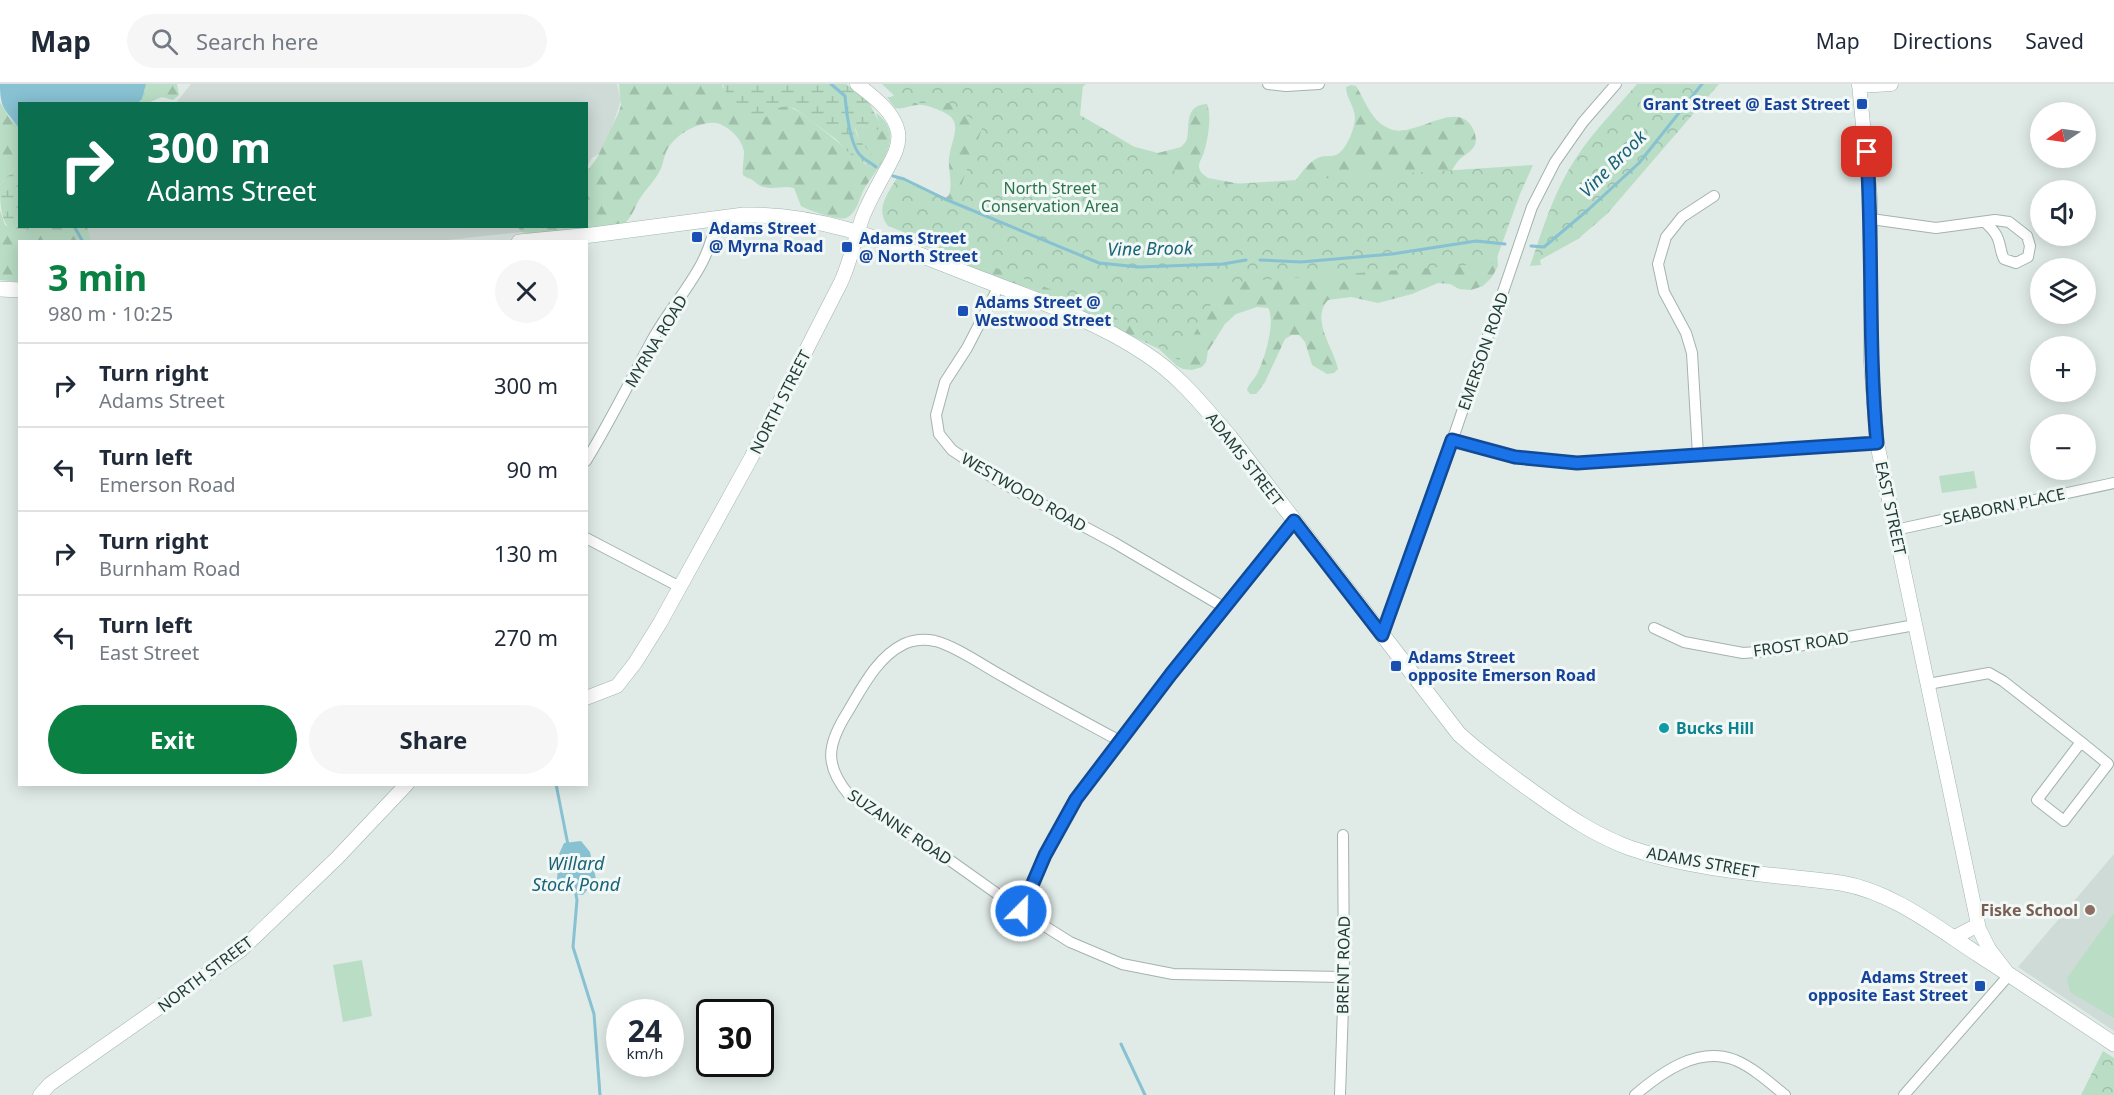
<!DOCTYPE html>
<html lang="en">
<head>
<meta charset="utf-8">
<style>
  body { margin:0; font-family:"Noto Sans",sans-serif; background:#f6f6f7; color:#1f2937; height:100vh; display:flex; flex-direction:column; font-size:22px; white-space:nowrap }
  * { box-sizing:border-box; margin:0 }
  p { font-size:20px; color:#747a83 }
  .icon { flex:none; width:33px; height:33px; fill:none; stroke:currentColor; stroke-width:2; stroke-linecap:round; stroke-linejoin:round }
  .map { position:relative; flex:1; overflow:hidden }
  .side { position:absolute; left:18px; top:156px; width:570px; height:546px; display:flex; flex-direction:column; background:#fff; border-radius:0px; box-shadow:0 3px 15px #0003 }
  .side>* { flex:none }
  .hud { position:absolute; left:18px; top:18px; width:570px; height:126px; border-radius:0px; box-shadow:0 3px 15px #0003; background:#0b6e4f; color:#fff; overflow:hidden }
  .needle { width:39px; rotate:257deg }
  .tools { position:absolute; left:2030px; top:18px; display:grid; gap:12px }
  .tools a { display:grid; place-items:center; width:66px; height:66px; border-radius:50%; background:#fff; box-shadow:0 3px 15px #0003; font-size:30px }
  .speed { position:absolute; left:606px; top:915px; display:flex; gap:12px; font-size:30px; font-weight:700; text-align:center }
  .speed>* { display:grid; place-content:center; width:78px; height:78px; border-radius:50%; background:#fff; box-shadow:0 3px 15px #0003; line-height:1 }
  .speed small { font-size:15px; font-weight:400 }
  .speed .limit { border:3px solid #111; border-radius:9px; background:#fff; color:#111 }
  .pin { position:absolute; display:grid; place-items:center; width:51px; height:51px; color:#fff; margin:-26px; border-radius:12px; box-shadow:0 3px 9px #0006 }
  .me { position:absolute; width:66px; margin:-33px; rotate:23deg; stroke-linejoin:round; filter:drop-shadow(0 0 4px #0008) }
  .turn { display:flex; align-items:center; gap:21px; height:126px; padding:0 30px; font-size:27px }
  .turn .icon { width:78px; height:78px; stroke-width:2.5 }
  .turn b { display:block; font-size:42px; line-height:51px }
  .round { display:grid; place-items:center; flex:none; width:63px; height:63px; border-radius:32px; background:#f6f6f7 }
  .headline { display:flex; align-items:center; justify-content:space-between; height:102px; padding:0 30px }
  h1 { font-size:36px; font-weight:700; line-height:45px; color:#0b8043 }
  .primary-button { display:flex; gap:12px; margin-top:auto; padding:12px 30px }
  .primary-button a { flex:1; height:69px; border-radius:36px; background:#0b8043; color:#fff; font-size:24px; font-weight:700; line-height:69px; text-align:center }
  .primary-button a+a { background:#f6f6f7; color:#1f2937 }
  ul { padding:0; list-style:none }
  li { display:flex; align-items:center; gap:18px; height:84px; padding:0 30px; border-top:2px solid #e0e1e3 }
  li div { flex:1 }
  li b { display:block; font-size:22px }
  li em { font-style:normal }
  header { display:flex; align-items:center; gap:36px; box-sizing:border-box; height:84px; padding:0 30px; background:#fff; border-bottom:2px solid #e0e1e3 }
  header strong { font-size:28px }
  nav { display:flex; gap:33px; margin-inline-start:auto; font-size:21px }
  .search { width:420px; height:54px; background:#f6f6f7; display:flex; align-items:center; gap:15px; box-sizing:border-box; padding:0 21px; border-radius:33px; color:#747a83; font-size:22px }
  .map>svg:first-child { display:block }
  .built { fill:#cfdbd6 }
  .forest { fill:url(#forest-firs) }
  .wetland { fill:url(#wetland-marsh) }
  .park { fill:url(#park-crowns) }
  .pitch { fill:#b9ddc5 }
  .water { fill:#87c1d2 }
  .lines { fill:none; stroke-linecap:round; stroke-linejoin:round }
  .stream { stroke:#87c1d2; stroke-width:3 }
  .minor-casing { stroke:#a3b3af; stroke-width:12 }
  .tertiary-casing { stroke:#a3b3af; stroke-width:15 }
  .secondary-casing { stroke:#9fb7b0; stroke-width:16 }
  .minor { stroke:#fff; stroke-width:10 }
  .tertiary { stroke:#fff; stroke-width:14 }
  .secondary { stroke:#fff; stroke-width:15 }
  .route-casing { stroke:#114b97; stroke-width:15 }
  .route { stroke:#1a73e8; stroke-width:10 }
  .transit-dot { fill:#1a4fb4; stroke:#f1f8f5; stroke-width:2 }
  .culture-dot { fill:#0f9aa8; stroke:#f1f8f5; stroke-width:2 }
  .education-dot { fill:#8d6e63; stroke:#f1f8f5; stroke-width:2 }
  .labels { text-anchor:middle; stroke-width:6; stroke-linejoin:round; paint-order:stroke }
  .transit-label { font-size:16px; font-weight:bold; fill:#164399; stroke:#f1f8f5; text-anchor:start }
  .park-label { font-size:16px; fill:#2a744b; stroke:#f1f8f5 }
  .street-label { font-size:16px; fill:#213c37; stroke:#f1f8f5 }
  .culture-label { font-size:16px; font-weight:bold; fill:#0d838f; stroke:#f1f8f5; text-anchor:start }
  .education-label { font-size:16px; font-weight:bold; fill:#785e54; stroke:#f1f8f5; text-anchor:end }
  .water-label { font-size:18px; font-style:italic; fill:#1a6379; stroke:#f1f8f5 }
</style>
</head>
<body>
<header>
<strong>Map</strong>
<div class="search"><svg class="icon" aria-label="search" viewBox="0 0 24 24"><circle cx="10" cy="10" r="6"/><path d="M15 15l6 6"/></svg>Search here</div>
<nav><a>Map</a><a>Directions</a><a>Saved</a></nav>
</header>
<div class="map">
<svg width="2114" height="1011" viewBox="0 0 2114 1011">
  <defs>
    <pattern id="forest-firs" width="22" height="20" patternUnits="userSpaceOnUse" patternTransform="scale(1.5)"><rect width="22" height="20" fill="#b9ddc5"/><path d="M5 1l3.5 6h-7zM16 11l3.5 6h-7z" fill="#9fbfaa"/></pattern>
    <pattern id="wetland-marsh" width="20" height="14" patternUnits="userSpaceOnUse" patternTransform="scale(1.5)"><rect width="20" height="14" fill="#b9ddc5"/><path d="M1 5h8M5 5V1M11 12h8M15 12V8" fill="none" stroke="#9fbfaa"/></pattern>
    <pattern id="park-crowns" width="20" height="18" patternUnits="userSpaceOnUse" patternTransform="scale(1.5)"><rect width="20" height="18" fill="#b9ddc5"/><path d="M2 6a3 3 0 1 1 6 0M12 15a3 3 0 1 1 6 0" fill="none" stroke="#9fbfaa"/></pattern>
  </defs>
  <rect width="100%" height="100%" fill="#e0ebe7"/>
  <path class="built" d="M191 0H617L621 16 604 67 592 74 587 83 586 20H175Z
    M84 143H550L549 145 429 158H89Z
    M2114 770V947L2018 883Z"/>
  <path class="forest" d="M146 0H177L179 11 173 16 162 13 148 19 138 20 142 15Z
    M619 0H723L722 2C736 20 743 28 766 32 772 28 777 22 786 22 798 22 853 72 868 82L874 73 860 58 855 43 857 41 874 45 880 41 876 29C909 53 876 84 863 107 859 116 856 130 846 134 838 137 808 126 801 122L794 104C783 101 774 106 764 103 758 102 756 98 751 95 748 94 745 93 743 91 742 83 744 76 744 68 743 56 728 41 716 39 698 37 673 52 666 68 663 75 663 83 658 90 653 99 644 107 639 116 634 125 632 133 624 140L535 150 521 148 518 143 586 142 587 87 597 74 618 30 621 21Z
    M1008 0H1086L1081 4 1078 26 1083 39 1109 56 1158 69 1181 63C1183 61 1186 58 1187 55 1190 42 1184 21 1207 20 1212 33 1208 54 1204 68 1203 72 1199 78 1199 82 1199 88 1204 91 1208 94L1251 102 1295 97C1302 89 1308 78 1318 74 1323 71 1330 73 1336 71 1346 67 1355 44 1355 34 1355 23 1346 14 1346 3L1351 1 1356 2C1366 18 1371 37 1390 45 1415 55 1455 15 1472 43 1475 48 1477 55 1475 61 1472 67 1466 70 1461 74 1457 77 1454 84 1450 89L1497 167 1498 182 1492 193 1483 202 1471 206 1459 205 1450 200 1438 199 1412 210 1378 219 1351 213 1328 216C1310 236 1334 264 1338 285L1334 289 1327 290 1312 281 1305 258 1299 251H1292L1285 255 1265 298 1256 310H1250L1247 306C1249 299 1254 296 1257 290 1265 276 1276 236 1268 224L1257 223 1236 230 1225 240 1208 267 1206 278 1202 283 1192 286 1183 285 1177 282 1159 265 1099 236 1031 205 998 197 981 190 945 169 932 164 916 162 908 157 907 152 911 145 949 111C953 99 948 86 949 74 952 51 967 35 936 25 930 23 924 20 918 21 910 21 903 26 895 24L887 13H891L899 8Z
    M0 18 9 33 20 44 19 80 0 101Z
    M0 126 5 141 22 150 28 143H87L91 157 20 158 19 198 0 196Z"/>
  <path class="wetland" d="M723 0H846L869 19 881 41 878 46 857 41 855 44C858 62 872 65 878 80L874 85 850 70 837 56 794 24C774 19 778 29 764 33 752 36 724 13 723 0Z
    M19 80 20 142 28 143 22 150C0 148 0 120 0 101Z"/>
  <path class="park" d="M882 0H1083L1080 31 1201 102 1533 81 1520 110 1495 179 1223 199 1179 277 1128 240 1091 221 888 142C874 125 889 108 898 92L955 118 983 42 948 19H902Z
    M1637 0H1719L1607 130 1578 155 1540 176 1541 181 1530 182C1541 150 1551 117 1568 87 1586 55 1613 28 1637 0Z
    M2103 967 2114 974V1011H2081Z"/>
  <path class="pitch" d="M1974 387 1977 404 1942 409 1939 392Z
    M2114 829V934L2070 908 2067 894Z
    M362 876 372 932 343 938 333 881Z"/>
  <path class="water" d="M0 0H146L142 15 138 19 20 20 19 44C5 25 0 25 0 0Z
    M581 757 590 768 596 795 583 811 567 809 557 796 559 770 564 759Z"/>
  <g class="lines">
    <path class="stream" d="M831 0 845 12C846 26 850 62 861 72 865 76 871 79 876 83
      M893 92 904 95 945 115 1099 179 1139 183 1223 180 1246 176
      M74 142 83 158
      M1531 162 1544 163 1589 125 1639 79 1702 0
      M1260 176 1301 178 1392 170 1476 157 1505 160
      M556 700 568 761
      M575 806 577 816 573 863 594 930 600 1011
      M1121 960 1145 1011"/>
    <g class="minor-casing">
      <path id="minor" d="M1268 0 1286 2 1319 0
        M1871 135 1936 144 1995 136 2009 138 2027 152 2030 162 2028 173 2016 179 2004 175C2000 167 2001 162 1998 155 1996 148 1990 143 1985 138
        M999 202 967 264 945 298 936 331 939 350 952 366 995 395 1113 458 1225 524
        M1452 356 1515 373 1577 379 1877 359
        M1698 371 1692 269 1686 249 1664 208 1658 180 1666 153 1682 133 1714 112
        M586 377C611 336 632 293 655 251 679 210 710 183 716 134
        M1895 446 2114 399
        M586 454 680 503
        M1654 544 1684 558 1743 569 1770 567 1915 541
        M1382 551 1434 410 1532 123 1555 78 1583 38 1616 0
        M1928 600 1989 589 2003 597 2081 658 2037 716 2064 737 2108 680 2081 658
        M1120 657C1081 636 1042 615 1004 593 985 583 956 562 935 557 925 555 913 556 904 560 877 573 862 604 847 629 827 661 824 681 849 711L951 777 1027 831 1070 858 1122 880 1173 890 1344 893
        M1021 827 1045 772 1076 715 1171 590 1294 437
        M1340 1011 1344 893 1343 751
        M1635 1011C1662 988 1698 962 1735 976 1754 984 1770 999 1785 1011
        M1904 1011 2009 891"/>
    </g>
    <g class="tertiary-casing">
      <path id="tertiary" d="M1859 0 1870 112 1871 278 1877 359 1979 845 1989 865 2006 887
        M1859 2 1891 0
        M586 614 617 602 635 579 660 539 751 374 841 198C851 176 855 154 863 132 870 115 879 99 888 83 894 72 900 61 898 48 894 27 872 12 857 0
        M1953 854 1978 841
        M40 1011 50 1000 241 866 337 774 407 700"/>
    </g>
    <g class="secondary-casing">
      <path id="secondary" d="M519 158 592 151 744 131C831 129 905 166 984 196 1039 217 1097 237 1146 270 1180 292 1204 323 1230 353L1459 650C1484 673 1511 692 1539 712 1567 732 1597 752 1630 764 1697 787 1771 790 1841 799 1893 808 1936 843 1979 871 2024 900 2069 930 2114 960
        M0 205 20 206"/>
    </g>
    <use href="#minor" class="minor"/>
    <use href="#tertiary" class="tertiary"/>
    <use href="#secondary" class="secondary"/>
  </g>
  <g class="lines">
    <g class="route-casing">
      <path id="route" d="M1021 827 1045 771 1076 715 1171 590 1294 437 1382 551 1452 356 1515 373 1577 379 1877 359C1868 262 1873 165 1867 68"/>
    </g>
    <use href="#route" class="route"/>
  </g>
  <g class="transit-dot">
    <rect x="1856" y="14" width="12" height="12" rx="3"/>
    <rect x="691" y="147" width="12" height="12" rx="3"/>
    <rect x="841" y="157" width="12" height="12" rx="3"/>
    <rect x="957" y="221" width="12" height="12" rx="3"/>
    <rect x="1390" y="576" width="12" height="12" rx="3"/>
    <rect x="1974" y="896" width="12" height="12" rx="3"/>
  </g>
  <circle class="culture-dot" cx="1664" cy="644" r="6"/>
  <circle class="education-dot" cx="2090" cy="826" r="6"/>
  <g class="labels">
    <g class="transit-label">
      <text x="1850" y="26" text-anchor="end">Grant Street @ East Street</text>
      <text x="709" y="150">Adams Street<tspan x="709" dy="18">@ Myrna Road</tspan></text>
      <text x="859" y="160">Adams Street<tspan x="859" dy="18">@ North Street</tspan></text>
      <text x="975" y="224">Adams Street @<tspan x="975" dy="18">Westwood Street</tspan></text>
      <text x="1408" y="579">Adams Street<tspan x="1408" dy="18">opposite Emerson Road</tspan></text>
      <text x="1968" y="899" text-anchor="end">Adams Street<tspan x="1968" dy="18">opposite East Street</tspan></text>
    </g>
    <g class="park-label">
      <text x="1050" y="110">North Street<tspan x="1050" dy="18">Conservation Area</tspan></text>
    </g>
    <g class="street-label">
      <text transform="translate(656 257) rotate(-59)" y="6">MYRNA ROAD</text>
      <text transform="translate(1483 267) rotate(-71)" y="6">EMERSON ROAD</text>
      <text transform="translate(780 318) rotate(-63)" y="6">NORTH STREET</text>
      <text transform="translate(1245 375) rotate(52)" y="6">ADAMS STREET</text>
      <text transform="translate(1024 408) rotate(30)" y="6">WESTWOOD ROAD</text>
      <text transform="translate(2004 422) rotate(-12)" y="6">SEABORN PLACE</text>
      <text transform="translate(1891 424) rotate(78)" y="6">EAST STREET</text>
      <text transform="translate(1801 560) rotate(-8)" y="6">FROST ROAD</text>
      <text transform="translate(900 743) rotate(34)" y="6">SUZANNE ROAD</text>
      <text transform="translate(1703 778) rotate(10)" y="6">ADAMS STREET</text>
      <text transform="translate(1343 881) rotate(-89)" y="6">BRENT ROAD</text>
      <text transform="translate(205 890) rotate(-37)" y="6">NORTH STREET</text>
    </g>
    <g class="culture-label">
      <text x="1676" y="650">Bucks Hill</text>
    </g>
    <g class="education-label">
      <text x="2078" y="832">Fiske School</text>
    </g>
    <g class="water-label">
      <text transform="translate(1613 80) rotate(-45)" y="6">Vine Brook</text>
      <text transform="translate(1150 165) rotate(-1)" y="6">Vine Brook</text>
      <text x="576" y="786">Willard<tspan x="576" dy="21">Stock Pond</tspan></text>
    </g>
  </g>
</svg>
<div class="tools">
<a><svg class="needle" viewBox="-14 -14 28 28"><path d="M0-13l5 13h-10z" fill="#e53935"/><path d="M0 13l5-13h-10z" fill="#747a83"/></svg></a>
<a><svg class="icon" aria-label="sound" viewBox="0 0 24 24"><path d="M4 9h4l5-4v14l-5-4H4zM17 9q2 3 0 6"/></svg></a>
<a><svg class="icon" aria-label="layers" viewBox="0 0 24 24"><path d="M12 4l9 5-9 5-9-5zM3 14l9 5 9-5"/></svg></a>
<a>+</a>
<a>−</a>
</div>
<div class="speed"><div>24<small>km/h</small></div><div class="limit">30</div></div>
<div class="pin" style="left:1867px;top:68px;background:#d93025"><svg class="icon" aria-label="arrive" viewBox="0 0 24 24"><path d="M6 21V4h12l-3 4 3 4H6"/></svg></div>
<svg class="me" style="left:1021px;top:827px" viewBox="-20 -20 40 40"><circle r="17" fill="#1a73e8" stroke="#fff" stroke-width="3"/><path d="M0-11L8 9 0 5-8 9z" fill="#fff"/></svg>
<div class="hud">
<div class="turn"><svg class="icon" aria-label="right" viewBox="0 0 24 24"><path d="M7 20v-9h11M14 6l5 5-5 5"/></svg><div><b>300 m</b>Adams Street</div></div>
</div>
<section class="side">
<div class="headline"><div><h1>3 min</h1><p>980 m · 10:25</p></div><a class="round"><svg class="icon" aria-label="close" viewBox="0 0 24 24"><path d="M6 6l12 12M18 6L6 18"/></svg></a></div>
<ul>
<li><svg class="icon" aria-label="right" viewBox="0 0 24 24"><path d="M7 20v-9h11M14 6l5 5-5 5"/></svg><div><b>Turn right</b><p>Adams Street</p></div><em>300 m</em></li>
<li><svg class="icon" aria-label="left" viewBox="0 0 24 24"><path d="M17 20v-9H6M10 6l-5 5 5 5"/></svg><div><b>Turn left</b><p>Emerson Road</p></div><em>90 m</em></li>
<li><svg class="icon" aria-label="right" viewBox="0 0 24 24"><path d="M7 20v-9h11M14 6l5 5-5 5"/></svg><div><b>Turn right</b><p>Burnham Road</p></div><em>130 m</em></li>
<li><svg class="icon" aria-label="left" viewBox="0 0 24 24"><path d="M17 20v-9H6M10 6l-5 5 5 5"/></svg><div><b>Turn left</b><p>East Street</p></div><em>270 m</em></li>
</ul>
<div class="primary-button"><a>Exit</a><a>Share</a></div>
</section>
</div>
</body>
</html>
